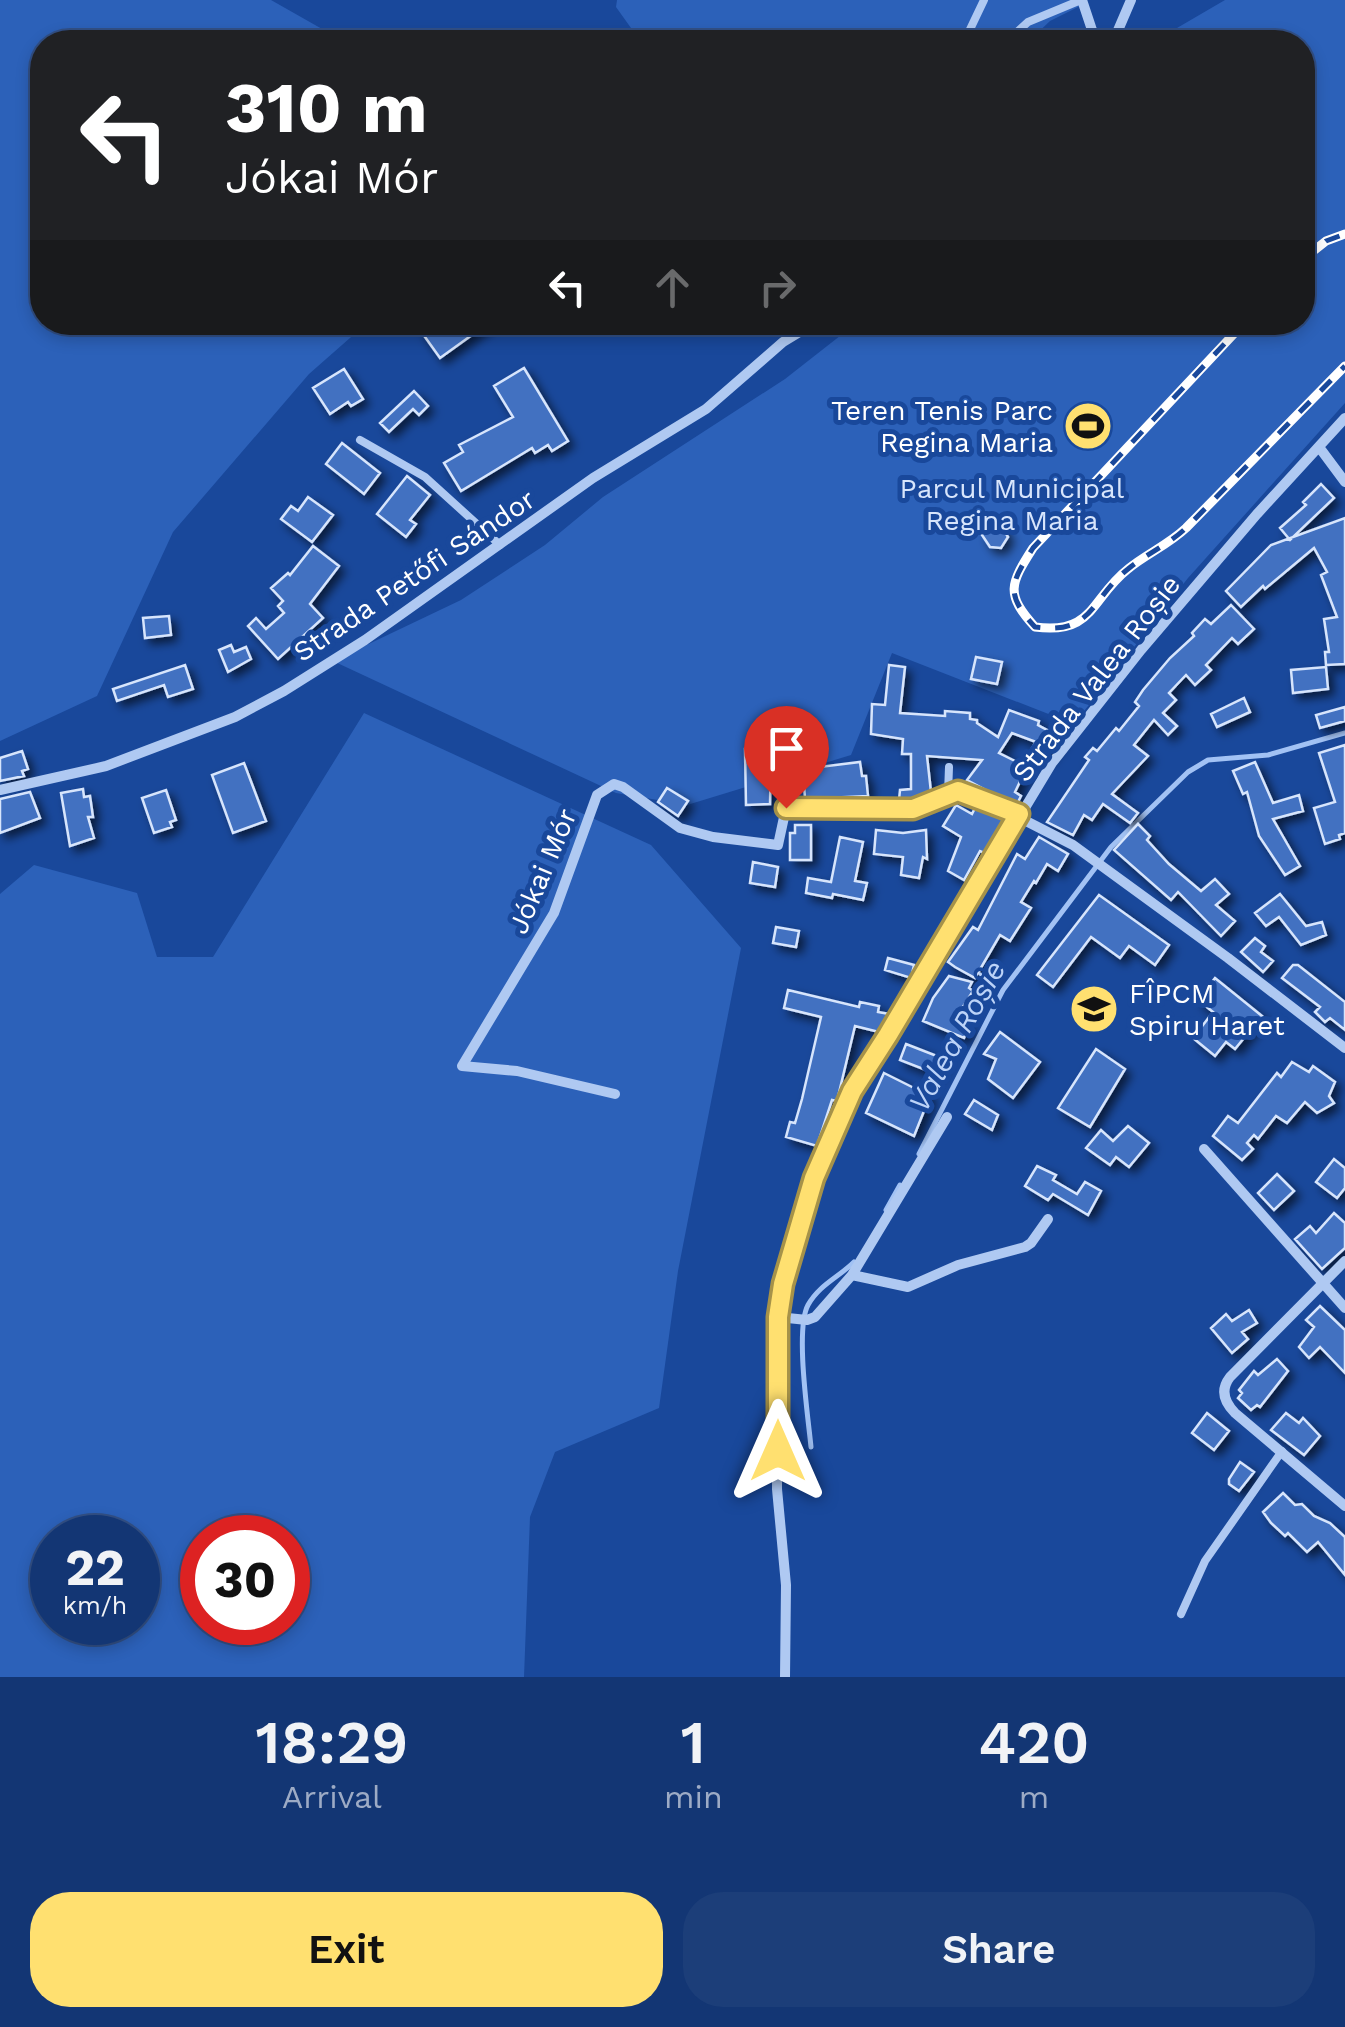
<!DOCTYPE html>
<html lang="en">
<head>
<meta charset="utf-8">
<style>
  body { margin:0; font-family:"Work Sans",sans-serif; background:#1c3e79; color:#f1f3f6; height:100vh; display:flex; flex-direction:column; font-size:38px; white-space:nowrap }
  * { box-sizing:border-box; margin:0 }
  p { font-size:32px; color:#9dabc5 }
  .icon { flex:none; width:55px; height:55px; fill:none; stroke:currentColor; stroke-width:2; stroke-linecap:round; stroke-linejoin:round }
  .map { position:relative; height:1677px; overflow:hidden }
  .drawer { display:flex; flex-direction:column; background:#133674; flex:1 }
  .drawer>* { flex:none }
  .banner { position:absolute; left:30px; top:30px; width:1285px; height:305px; border-radius:40px; box-shadow:0 5px 15px #0003,0 0 0 2px #325086; background:#202124; color:#fff; overflow:hidden }
  .speed { position:absolute; left:30px; top:1515px; display:flex; gap:20px; font-size:50px; font-weight:700; text-align:center }
  .speed>* { display:grid; place-content:center; width:130px; height:130px; border-radius:50%; background:#133674; box-shadow:0 5px 15px #0003,0 0 0 2px #325086; line-height:1 }
  .speed small { font-size:25px; font-weight:400 }
  .speed .limit { border:15px solid #d22; background:#fff; color:#111 }
  .pin { position:absolute; display:grid; place-items:center; width:85px; height:85px; color:#fff; margin:-102px -42px; border-radius:50% 50% 50% 0; rotate:-45deg; box-shadow:0 0 10px #0007 }
  .pin .icon { rotate:45deg }
  .me { position:absolute; width:110px; margin:-55px; rotate:0deg; stroke-linejoin:round; filter:drop-shadow(0 0 8px #0008) }
  .turn { display:flex; align-items:center; gap:35px; height:210px; padding:0 30px; font-size:45px }
  .turn .icon { width:130px; height:130px; stroke-width:2.5 }
  .turn b { display:block; font-size:70px; line-height:85px }
  .lanes { display:flex; align-items:center; height:95px; padding:0 30px; background:#0003; justify-content:center; gap:50px; direction:ltr }
  .lanes .off { opacity:.35 }
  .eta { display:flex; justify-content:space-evenly; align-items:center; height:170px; text-align:center }
  .eta b { font-size:60px; font-weight:600; line-height:70px }
  .cta { display:flex; gap:20px; margin-top:auto; padding:20px 30px }
  .cta a { flex:1; height:115px; border-radius:40px; background:#ffe070; color:#111; font-size:40px; font-weight:600; line-height:115px; text-align:center }
  .cta a+a { background:#1c3e79; color:#f1f3f6 }
  .map>svg:first-child { display:block }
  .green { fill:#2c61b9; fill-rule:evenodd }
  .lines { fill:none; stroke-linecap:round; stroke-linejoin:round }
  .stream { stroke:#a2c2f4; stroke-width:5 }
  .building { fill:#4271c1; stroke:#d7e5fc; stroke-width:2.5; filter:url(#shadow) }
  .service { stroke:#afc9f2; stroke-width:8 }
  .minor { stroke:#afc9f2; stroke-width:10 }
  .rail-casing { stroke:#fff; stroke-width:9 }
  .rail { stroke:#19489b; stroke-width:5; stroke-dasharray:15; stroke-linecap:butt }
  .route-casing { stroke:#a69249; stroke-width:25 }
  .route { stroke:#ffe070; stroke-width:18 }
  .labels { text-anchor:middle; stroke-width:10; stroke-linejoin:round; paint-order:stroke }
  .poi-label { font-size:28px; fill:#fff; stroke:#19489b; text-anchor:end }
  .park-label { font-size:28px; fill:#d7e5fc; stroke:#19489b }
  .street-label { font-size:28px; fill:#fff; stroke:#19489b }
  .water-label { font-size:30px; font-style:italic; fill:#bcd3f8; stroke:#19489b }
</style>
</head>
<body>
<div class="map">
<svg width="1345" height="1677" viewBox="0 0 1345 1677">
  <defs>
    <filter id="shadow"><feDropShadow dx="5.5" dy="5.5" stdDeviation="5" flood-color="#0009"/></filter>
  </defs>
  <rect width="100%" height="100%" fill="#19489b"/>
  <path class="green" d="M0 0H271L345 42H42V322L367 323 309 374 173 532 97 696 0 741Z
    M617 0H1078L1080 6 1050 21 1028 42H641L616 7Z
    M1225 0H1345V403L1188 578 1074 724 892 653 851 755 687 805 616 793 333 661 461 600 545 545 603 497 785 379 845 332 870 323 1302 322V42H1153Z
    M364 713 651 845 741 948 678 1271 659 1408 555 1452 530 1517 524 1677H0V894L34 865 137 893 157 957H213ZM52 1538H138V1622H52ZM202 1538H288V1622H202Z"/>
  <g class="lines">
    <path class="stream" d="M919 1154 1003 990 1111 847 1188 772 1208 760 1268 755 1345 733
      M886 1210 900 1185
      M811 1447C808 1416 795 1329 808 1305 819 1285 839 1277 854 1262"/>
  </g>
  <path class="building" d="M430 322H490L440 358 420 330Z
    M524 368 568 441 552 451 548 445 535 453 532 448 461 491 444 463 463 452 459 445 513 417 494 386Z
    M344 369 363 399 351 406 348 402 330 414 313 388Z
    M414 391 428 406 419 415 413 409 389 432 380 423Z
    M342 443 380 473 364 494 326 464Z
    M407 476 430 495 410 520 416 524 406 537 377 514Z
    M1321 484 1334 498 1290 540 1280 528 1306 505 1303 502Z
    M308 497 333 515 312 542 281 519 291 506 298 511Z
    M1345 518V664L1326 665 1325 652H1329L1324 619 1337 617 1321 575 1327 572 1314 548 1265 589 1263 586 1241 607 1226 591 1271 545Z
    M1000 524 1008 537 1001 548 990 547 982 535 988 526Z
    M313 546 339 566 310 604 323 618 278 659 248 626 256 618 266 629 284 613 278 606 283 601 271 588 288 573 290 575Z
    M1231 605 1254 629 1238 644 1232 638 1206 665 1211 670 1195 685 1186 675 1169 693 1176 700 1163 713 1177 726 1168 735 1154 720 1134 745 1148 756 1112 794 1138 813 1130 823 1103 804 1092 820 1084 815 1073 835 1047 822 1089 760 1085 757 1093 748 1097 751 1116 728 1119 731 1139 706 1135 702 1143 690 1170 658 1194 636 1192 633 1205 619 1211 624Z
    M169 616 171 635 145 638 143 618Z
    M231 645 234 652 246 647 251 659 228 672 219 650Z
    M976 657 1002 662 997 684 971 679Z
    M185 665 193 689 168 697 164 685 117 701 113 689Z
    M889 665 905 667 900 713 945 716V711L970 713V719L977 720V723L998 737 1009 710 1039 721 1038 725 1060 737 1045 758 1031 750 1036 742 1012 733 999 753 1027 767 1015 792 1021 796 1016 806 967 780 982 760 927 756 931 792 911 800H899L900 790 911 789V754H902L903 739 871 734 872 704 885 705Z
    M1326 667 1328 689 1293 693 1291 670Z
    M1244 698 1250 712 1217 727 1211 714Z
    M1345 707V721L1320 728 1316 715Z
    M1345 745V833L1339 835 1340 839 1325 844 1314 808 1335 802 1319 753Z
    M745 749 771 750 770 804 746 805Z
    M22 751 28 769 22 771 24 776 0 781V758Z
    M860 762 862 776H866L868 796 805 799 803 769Z
    M1255 762 1273 803 1299 795 1303 811 1273 819 1300 866 1285 875 1259 836 1247 792 1243 794 1233 771Z
    M244 763 266 821 233 833 212 775Z
    M667 788 688 801 678 816 658 802Z
    M83 789 84 797 90 796 93 817H88L94 838 70 846 61 793Z
    M166 790 176 820 170 822 172 827 154 833 142 798Z
    M30 792 40 818 0 833V799Z
    M956 805 972 814 976 806 1004 819 987 854 980 851 964 880 948 871 961 837 943 826Z
    M1138 824 1150 836 1147 840 1169 864 1201 891 1215 879 1229 894 1216 905 1235 921 1221 936 1178 892 1171 900 1114 850Z
    M795 825H811V860H790V833H795Z
    M876 830 903 833 926 830 927 859 923 857 919 878 901 875 903 857 874 854Z
    M840 837 863 842 855 881 867 883 863 900 833 894 832 898 806 893 808 878 831 882Z
    M1039 837 1068 854 1058 871 1047 864 1036 883 1034 881 1021 902 1031 908 1010 941 1000 935 975 978 955 967 948 962 973 927 978 930 1017 854 1025 859Z
    M753 862 778 867 775 887 750 883Z
    M1280 894 1306 926 1322 922 1326 935 1301 945 1279 917 1266 926 1255 913Z
    M1099 895 1169 945 1155 965 1129 946 1120 958 1091 937 1053 987 1037 975Z
    M776 927 799 931 796 947 773 943Z
    M1255 938 1265 946 1261 952 1273 961 1263 972 1241 952Z
    M888 958 914 965 911 978 885 970Z
    M1293 965H1298L1345 1002V1030L1330 1018 1325 1022 1315 1012 1320 1007 1282 978Z
    M949 976 972 982 969 988 973 991 954 1021 969 1027 964 1038 923 1021 933 998Z
    M1215 978 1262 1016 1235 1049 1226 1042 1215 1056 1193 1038 1213 1012 1198 1000Z
    M788 990 859 1007 860 1002 879 1006 878 1012 889 1014 879 1032 855 1026 837 1101 832 1100 817 1146 786 1137 790 1122 795 1123 802 1099 821 1017 784 1008Z
    M1000 1032 1040 1062 1013 1098 988 1079 996 1059 984 1054Z
    M906 1044 942 1058 936 1074 900 1060Z
    M1096 1049 1125 1069 1090 1127 1058 1108Z
    M1292 1062 1309 1072 1313 1066 1335 1082 1329 1096 1334 1103 1317 1113 1305 1102 1287 1123 1276 1116 1258 1139 1254 1135 1247 1143 1253 1149 1242 1160 1213 1136 1228 1116 1238 1123 1277 1073 1281 1077Z
    M884 1073 930 1096 914 1136 866 1113Z
    M974 1100 998 1115 992 1130 965 1114Z
    M1128 1126 1149 1143 1129 1167 1116 1157 1110 1165 1086 1148 1101 1130 1113 1141Z
    M1334 1159 1345 1168V1188L1337 1198 1316 1182Z
    M1037 1166 1056 1175 1053 1180 1077 1194 1085 1182 1101 1191 1088 1215 1053 1194 1048 1200 1025 1186Z
    M1277 1174 1294 1191 1274 1210 1258 1193Z
    M1334 1213 1345 1223V1248L1322 1269 1295 1239 1310 1226 1316 1233Z
    M1320 1306 1345 1330V1373L1320 1347 1309 1358 1299 1347 1314 1327 1306 1320Z
    M1249 1310 1257 1323 1242 1332 1248 1339 1232 1353 1211 1328 1226 1314 1232 1321Z
    M1277 1359 1288 1371 1260 1407 1257 1405 1251 1410 1238 1398 1242 1393 1239 1390 1254 1371 1258 1375Z
    M1207 1413 1229 1431 1214 1450 1192 1433Z
    M1286 1413 1299 1423 1303 1418 1320 1436 1304 1455 1271 1430Z
    M1240 1462 1254 1472 1239 1491 1229 1484V1479Z
    M1283 1493 1295 1505 1302 1504 1314 1516 1330 1523 1345 1537V1575L1318 1542 1307 1552 1288 1533 1285 1536 1271 1523 1263 1512Z"/>
  <g class="lines">
    <path class="service" d="M964 42 984 0
      M1006 42 1028 22 1081 0
      M360 440 425 477 500 545
      M948 794 949 767
      M786 808 791 745
      M1181 1614 1205 1561 1282 1451"/>
    <path class="minor" d="M1082 0 1096 42
      M1113 42 1131 0
      M1319 447 1345 482
      M0 790 106 766 235 717 284 691 365 640 593 478 706 409 783 342 816 322
      M615 1094 517 1071 462 1066 554 913 597 795 614 784 623 787 680 828 713 837 778 845 786 808 913 809 958 791 985 800 1073 845 1228 958 1345 1048
      M1204 1149 1345 1308
      M1345 1261 1230 1377C1220 1390 1224 1402 1235 1413L1345 1506
      M852 1275 908 1287 958 1265 1025 1247 1031 1243 1048 1219
      M778 1317 807 1320 815 1317 852 1275 947 1117
      M785 1677 786 1585 777 1489 778 1317 783 1285 814 1178 840 1115 867 1064 888 1035 1052 763 1141 650 1257 514 1345 418"/>
    <g class="rail-casing">
      <path id="rail" d="M1302 260 1326 241 1345 234
        M1245 322 1033 548C1010 584 1005 594 1035 627 1094 635 1090 599 1128 569 1146 554 1168 545 1186 528L1345 366"/>
    </g>
    <use href="#rail" class="rail"/>
  </g>
  <g class="lines">
    <g class="route-casing">
      <path id="route" d="M778 1451V1317L783 1284 814 1178 852 1091 888 1035 1019 814 958 791 913 809 786 808"/>
    </g>
    <use href="#route" class="route"/>
  </g>
  <defs>
    <g id="stadium-disc" transform="scale(2.5)"><circle r="9.5" fill="#ffe070" stroke="#19489b"/><path d="M0-5a6.5 5 0 1 0 0 10a6.5 5 0 1 0 0-10ZM-3.5-1.8h7v3.6h-7Z" fill="#111"/></g>
    <g id="school-disc" transform="scale(2.5)"><circle r="9.5" fill="#ffe070" stroke="#19489b"/><path d="M0-5L7-2L0 1L-7-2ZM-4 1L0 2.5L4 1V4Q0 6-4 4Z" fill="#111"/></g>
  </defs>
  <g fill-rule="evenodd">
    <use href="#stadium-disc" x="1088" y="426"/>
    <use href="#school-disc" x="1094" y="1009"/>
  </g>
  <g class="labels">
    <g class="poi-label">
      <text x="1053" y="420">Teren Tenis Parc<tspan x="1053" dy="32">Regina Maria</tspan></text>
      <text x="1129" y="1003" text-anchor="start">FÎPCM<tspan x="1129" dy="32">Spiru Haret</tspan></text>
    </g>
    <g class="park-label">
      <text x="1012" y="498">Parcul Municipal<tspan x="1012" dy="32">Regina Maria</tspan></text>
    </g>
    <g class="street-label">
      <text transform="translate(414 575) rotate(-34)" y="10">Strada Petőfi Sándor</text>
      <text transform="translate(1096 678) rotate(-52)" y="10">Strada Valea Roșie</text>
      <text transform="translate(542 871) rotate(-67)" y="10">Jókai Mór</text>
    </g>
    <g class="water-label">
      <text transform="translate(957 1036) rotate(-61)" y="10">Valea Roșie</text>
    </g>
  </g>
</svg>
<div class="speed"><div>22<small>km/h</small></div><div class="limit">30</div></div>
<div class="pin" style="left:786px;top:808px;background:#d93025"><svg class="icon" aria-label="arrive" viewBox="0 0 24 24"><path d="M6 21V4h12l-3 4 3 4H6"/></svg></div>
<svg class="me" style="left:778px;top:1451px" viewBox="-20 -20 40 40"><path d="M0-17L14 15 0 8-14 15z" fill="#ffe070" stroke="#fff" stroke-width="4"/></svg>
<div class="banner">
<div class="turn"><svg class="icon" aria-label="left" viewBox="0 0 24 24"><path d="M17 20v-9H6M10 6l-5 5 5 5"/></svg><div><b>310 m</b>Jókai Mór</div></div>
<div class="lanes"><svg class="icon" aria-label="left" viewBox="0 0 24 24"><path d="M17 20v-9H6M10 6l-5 5 5 5"/></svg><svg class="icon off" aria-label="ahead" viewBox="0 0 24 24"><path d="M12 20V5M6 11l6-6 6 6"/></svg><svg class="icon off" aria-label="right" viewBox="0 0 24 24"><path d="M7 20v-9h11M14 6l5 5-5 5"/></svg></div>
</div>
</div>
<section class="drawer">
<div class="eta">
<div><b>18:29</b><p>Arrival</p></div>
<div><b>1</b><p>min</p></div>
<div><b>420</b><p>m</p></div>
</div>
<div class="cta"><a>Exit</a><a>Share</a></div>
</section>
</body>
</html>
